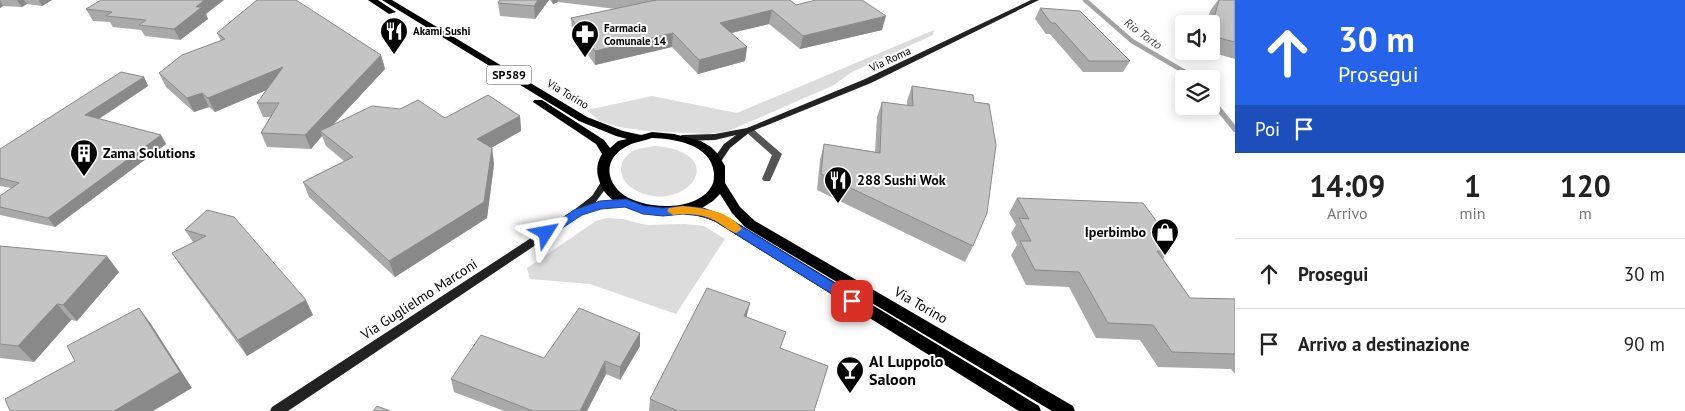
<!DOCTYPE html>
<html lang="it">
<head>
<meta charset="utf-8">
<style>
  body { margin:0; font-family:"PT Sans",sans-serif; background:#f2f2f2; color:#222; height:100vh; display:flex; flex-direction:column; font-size:19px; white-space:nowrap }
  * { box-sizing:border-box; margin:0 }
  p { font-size:16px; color:#767676 }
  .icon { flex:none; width:28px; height:28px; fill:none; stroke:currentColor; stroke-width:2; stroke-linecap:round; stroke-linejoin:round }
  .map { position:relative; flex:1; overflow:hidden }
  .side { display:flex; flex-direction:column; background:#fff; width:450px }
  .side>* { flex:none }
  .banner { background:#2563eb; color:#fff; overflow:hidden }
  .tools { position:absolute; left:1175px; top:15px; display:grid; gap:10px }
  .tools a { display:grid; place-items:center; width:45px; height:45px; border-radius:5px; background:#fff; box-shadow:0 2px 12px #0003; font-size:25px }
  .pin { position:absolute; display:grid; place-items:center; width:42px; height:42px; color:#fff; margin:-21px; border-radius:10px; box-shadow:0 2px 8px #0006 }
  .me { position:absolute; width:55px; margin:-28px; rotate:56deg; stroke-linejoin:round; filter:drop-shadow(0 0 4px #0008) }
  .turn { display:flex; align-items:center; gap:18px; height:105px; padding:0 20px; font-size:22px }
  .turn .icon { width:65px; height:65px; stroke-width:2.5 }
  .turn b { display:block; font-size:35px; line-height:42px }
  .then { display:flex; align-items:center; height:48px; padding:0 20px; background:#0003; gap:10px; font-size:19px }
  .eta { display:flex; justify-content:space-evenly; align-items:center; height:85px; text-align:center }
  .eta b { font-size:30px; font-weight:600; line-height:35px }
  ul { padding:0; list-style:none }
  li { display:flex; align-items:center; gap:15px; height:70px; padding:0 20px; border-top:1px solid #e0e0e0 }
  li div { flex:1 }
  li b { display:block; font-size:19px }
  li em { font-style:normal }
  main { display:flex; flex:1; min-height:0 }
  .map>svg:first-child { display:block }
  .green { fill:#dcdcdc }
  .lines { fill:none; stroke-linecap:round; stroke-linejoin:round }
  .stream-far1 { stroke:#a3a3a3; stroke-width:4.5 }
  .stream { stroke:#a3a3a3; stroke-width:5.5 }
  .street { fill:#555; fill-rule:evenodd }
  .secondary { fill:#222; fill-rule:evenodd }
  .primary { fill:#000; fill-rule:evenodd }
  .wall { fill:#a9a9a9 }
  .shaded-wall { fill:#898989 }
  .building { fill:#c4c4c4; stroke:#898989 }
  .route { fill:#2563eb; stroke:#184099 }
  .slow { fill:#f59e0b }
  .labels { text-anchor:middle; stroke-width:4; stroke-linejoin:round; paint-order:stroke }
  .far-poi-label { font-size:11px; font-weight:bold; fill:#000; stroke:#fff; text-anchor:start }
  .far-street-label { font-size:11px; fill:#000; stroke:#fff }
  .far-water-label { font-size:12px; font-style:italic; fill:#444; stroke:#fff }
  .shield { fill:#fff; stroke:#4c4c4c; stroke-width:1 }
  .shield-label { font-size:12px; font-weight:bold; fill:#000 }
  .poi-label { font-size:14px; font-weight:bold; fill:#000; stroke:#fff; text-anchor:start }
  .street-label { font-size:14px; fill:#000; stroke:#fff }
  .near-poi-label { font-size:16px; font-weight:bold; fill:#000; stroke:#fff; text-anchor:start }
</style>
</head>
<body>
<main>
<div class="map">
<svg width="1235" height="411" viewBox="0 0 1235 411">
  <rect width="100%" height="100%" fill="#fff"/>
  <path class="green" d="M934 30 933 35 852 72 834 85 729 131 708 134 646 131 619 127 599 121 587 110 652 96 737 113Z
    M655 146C737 153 681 220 632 188 617 178 617 160 633 151 640 148 648 147 655 146Z
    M607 218 623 219 646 225 685 224 704 226 725 239 676 314 590 284 530 279 527 268 596 221Z"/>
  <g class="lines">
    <path class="stream-far1" d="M1085 0 1132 41 1190 75 1193 79
      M1211 100 1218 109"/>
    <path class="stream" d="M1217 107 1235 129"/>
    <path class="street" d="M749 127 752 128 782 154 770 181H764L762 179 772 155 746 132 745 130Z"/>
    <path class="secondary" d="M1031 0H1039L871 83 750 132 730 148 720 163 717 164 712 161 724 144 736 135 715 140 682 141 678 138 682 135 715 134 747 128 865 79Z
      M604 181 609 184 595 203 625 200 630 203 629 205 601 208 582 214 288 411H270L272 407 574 210 592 196 601 182Z"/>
    <path class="primary" d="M368 0H378L396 12 389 14Z
      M382 0H392L587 117 623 131 641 135 652 132 674 134 701 141 711 147 718 154 725 166V183L740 207 755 221 1073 406 1075 411H1052L745 227 732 213 720 194 713 201 702 208 724 215 1039 406 1041 411H1019L714 221C703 217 689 213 677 213 673 213 670 215 666 215 643 215 608 207 600 183 596 172 596 164 602 154L596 144 533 102 534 100H542L604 140 610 148 618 141 627 139 616 136 579 121ZM652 138C675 139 711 144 714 173 714 178 714 183 711 187 696 213 640 210 620 192 604 177 606 157 627 146 634 142 644 141 652 138Z"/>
  </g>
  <path class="wall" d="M0 0H52L42 6 27 4 22 7 3 6 0 8Z
    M499 0H549L535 19 500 16 498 3Z
    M550 0H790L796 5 882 30 800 49 769 24 731 33 747 47 745 61 698 74 672 47 595 65 572 31 571 18 616 9 558 2 553 4Z
    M1218 0H1235V59L1207 51H1211V24H1207L1210 11Z
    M1040 8 1130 61 1123 72H1083L1050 34H1046L1035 19Z
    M86 9 206 14 208 19 180 40 145 36 141 30 113 27 110 22 93 21Z
    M217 33 381 55 385 69 333 125 445 118 520 116 521 131 491 148H492L494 164 487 218 395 277 309 197 303 182 344 161 326 146 322 136 311 149 267 147 261 133 270 117H263L257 103 266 90 215 112 209 107 194 112 166 87 159 73 221 41Z
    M144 77 148 86 99 119 161 135 166 144 55 227 0 215V196L11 188 0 186V149Z
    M912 86 973 246 965 262 817 190 820 160 824 144 875 152 877 117 882 102 907 106V101Z
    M1017 198 1163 230 1158 236 1169 252 1163 259 1190 298 1235 299V374L1231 369 1158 367 1140 340 1096 338 1069 287 1026 285 1011 255 1017 245 1011 233 1016 225 1009 213Z
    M207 210 313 315 247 356 182 268 172 253 193 242 185 230Z
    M0 246 119 272 77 321 71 320 34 362 0 358Z
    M747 318 781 348 814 411H649L650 399Z
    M640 333V346L620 380 606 374 587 411H504L454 392 451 379 544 358Z"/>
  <path class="shaded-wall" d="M0 0 3 6 0 8Z
    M17 0H24L27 4 22 7Z
    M39 0H52L42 6Z
    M204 0H224L206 14 208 19 180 40 174 29 196 7Z
    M538 0H549L535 19 534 6Z
    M552 0H558V2L553 4Z
    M772 10 769 24 718 36 720 23Z
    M886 16 882 30 800 49 803 36Z
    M673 33 672 47 595 65V51Z
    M747 47 745 61 698 74 699 60Z
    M381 55 385 69 324 134 320 131 322 136 311 149 305 135Z
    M283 67 288 81 215 112 208 98Z
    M144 77 148 86 91 124 85 115Z
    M202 93 209 107 194 112 187 98Z
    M520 116 521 131 480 154 477 139Z
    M161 135 166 144 55 227 48 218Z
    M492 148 494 164 487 218 395 277 389 261Z
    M107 256 119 272 77 321 63 305Z
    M306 300 313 315 247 356 238 340Z
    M750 303 746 319 744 316Z
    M57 304 71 320 34 362 18 346Z
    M139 308 151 324 192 388 153 411H114Z
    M640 333V346L620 380V367Z
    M605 361 606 374 587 411H580Z"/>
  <path class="building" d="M101 0H204L196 7H202L174 29 139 25 146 20 106 16 112 12 86 9Z
    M257 0H296L381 55 305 135 261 133 279 103H257L283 67 208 98 202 93 187 98 159 73 182 55 225 39 217 33Z
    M500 0H538L534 6 498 3Z
    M653 0H790L796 5 816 0H862L886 16 803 36 772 10 720 23 747 47 699 60 673 33 595 51 571 18 656 0Z
    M1219 0H1235V42L1211 36V29Z
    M1040 8 1080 11 1130 61H1089L1055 23H1051Z
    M121 72 144 77 85 115 161 135 48 218 0 207V196L19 183 0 178V149Z
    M912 86 973 95 974 102 989 104 996 145 987 213 973 246 821 174 824 144 880 153 882 102 913 106Z
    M488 95 520 116 477 139 492 148 484 202 389 261 303 182 353 157 320 131 372 106 400 109 418 100 445 118Z
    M1017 198 1143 203 1163 230 1152 229 1169 252 1157 251 1190 298 1235 299V354L1172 352 1153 325 1108 323 1079 272 1035 270 1020 241H1031L1019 218 1029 219Z
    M207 210 234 217 306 300 238 340 172 253 206 236 185 230Z
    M0 246 107 256 63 305 57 304 18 346 0 344Z
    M707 288 750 303 744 316 786 332 780 348 828 366 814 411H678L650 399Z
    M139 308 180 372 114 411H10L5 399 75 361 67 346Z
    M579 308 640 333 620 367 605 361 580 411H533L451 379 481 335 544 358Z
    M377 406 390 411H373Z"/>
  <path class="route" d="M626 199 644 206 663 208 683 206 703 208 723 215 857 297 859 301 857 304H848L715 221 702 216 683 214 663 216 643 214 625 207 601 209 582 215 550 236 546 238 540 233 574 210 600 201Z"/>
  <path class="slow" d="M683 206C702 208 730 211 742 229L736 233C729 231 723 225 716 221 703 214 687 213 673 215L667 211 669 208Z"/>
  <defs>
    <g id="restaurant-pin" transform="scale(1.4375)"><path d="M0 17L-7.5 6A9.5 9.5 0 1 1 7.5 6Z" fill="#000" stroke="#fff"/><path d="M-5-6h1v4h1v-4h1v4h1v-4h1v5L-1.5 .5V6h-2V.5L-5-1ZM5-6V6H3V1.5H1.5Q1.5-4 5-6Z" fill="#fff"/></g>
    <g id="pharmacy-pin" transform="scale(1.4375)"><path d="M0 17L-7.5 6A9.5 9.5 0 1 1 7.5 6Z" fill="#000" stroke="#fff"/><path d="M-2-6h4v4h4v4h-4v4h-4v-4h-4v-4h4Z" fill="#fff"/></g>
    <g id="building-pin" transform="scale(1.4375)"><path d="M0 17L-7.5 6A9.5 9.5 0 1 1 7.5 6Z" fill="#000" stroke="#fff"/><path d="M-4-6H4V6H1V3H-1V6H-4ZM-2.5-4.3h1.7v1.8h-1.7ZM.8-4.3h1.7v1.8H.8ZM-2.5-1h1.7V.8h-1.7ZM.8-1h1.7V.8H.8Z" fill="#fff"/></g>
    <g id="shop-pin" transform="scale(1.4375)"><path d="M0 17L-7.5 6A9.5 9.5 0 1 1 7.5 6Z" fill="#000" stroke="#fff"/><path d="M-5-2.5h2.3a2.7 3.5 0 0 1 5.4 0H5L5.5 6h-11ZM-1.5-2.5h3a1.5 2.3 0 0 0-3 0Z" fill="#fff"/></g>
    <g id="bar-pin" transform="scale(1.4375)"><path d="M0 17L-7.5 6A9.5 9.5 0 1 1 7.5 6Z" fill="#000" stroke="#fff"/><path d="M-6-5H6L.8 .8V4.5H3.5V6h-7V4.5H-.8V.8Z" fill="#fff"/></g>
  </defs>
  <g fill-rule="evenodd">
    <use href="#restaurant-pin" x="394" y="31"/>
    <use href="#pharmacy-pin" x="585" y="34"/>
    <use href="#building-pin" x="84" y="153"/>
    <use href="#restaurant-pin" x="838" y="180"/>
    <use href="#shop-pin" x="1165" y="232"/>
    <use href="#bar-pin" x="850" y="370"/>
  </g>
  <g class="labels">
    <g class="far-poi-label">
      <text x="604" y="32">Farmacia<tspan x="604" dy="13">Comunale 14</tspan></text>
      <text x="413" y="35">Akami Sushi</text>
    </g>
    <g class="far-street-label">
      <text transform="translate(890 59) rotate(-25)" y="4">Via Roma</text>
      <text transform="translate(568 94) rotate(31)" y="4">Via Torino</text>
    </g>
    <g class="far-water-label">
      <text transform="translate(1143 34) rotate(36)" y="4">Rio Torto</text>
    </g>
    <rect class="shield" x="486.5" y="65.5" width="45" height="19" rx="4"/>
    <g class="shield-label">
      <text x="509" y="79">SP589</text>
    </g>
    <g class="poi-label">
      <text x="103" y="158">Zama Solutions</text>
      <text x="857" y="185">288 Sushi Wok</text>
      <text x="1146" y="237" text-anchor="end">Iperbimbo</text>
    </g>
    <g class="street-label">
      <text transform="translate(419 299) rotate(-33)" y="5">Via Guglielmo Marconi</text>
      <text transform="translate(921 305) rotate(30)" y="5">Via Torino</text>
    </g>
    <g class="near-poi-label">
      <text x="869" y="367">Al Luppolo<tspan x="869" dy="18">Saloon</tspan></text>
    </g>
  </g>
</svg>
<div class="tools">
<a><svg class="icon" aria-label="sound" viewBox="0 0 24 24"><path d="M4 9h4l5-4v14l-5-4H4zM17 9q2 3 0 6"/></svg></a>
<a><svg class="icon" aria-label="layers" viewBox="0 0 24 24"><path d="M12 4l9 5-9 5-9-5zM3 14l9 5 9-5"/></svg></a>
</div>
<div class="pin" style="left:852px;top:301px;background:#d93025"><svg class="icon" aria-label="arrive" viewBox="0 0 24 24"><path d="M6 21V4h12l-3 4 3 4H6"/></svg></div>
<svg class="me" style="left:546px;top:233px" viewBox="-20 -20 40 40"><path d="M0-17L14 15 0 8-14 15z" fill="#2563eb" stroke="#fff" stroke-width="4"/></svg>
</div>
<section class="side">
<div class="banner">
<div class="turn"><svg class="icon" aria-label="ahead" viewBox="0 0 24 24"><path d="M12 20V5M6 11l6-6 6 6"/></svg><div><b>30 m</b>Prosegui</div></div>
<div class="then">Poi<svg class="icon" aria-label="arrive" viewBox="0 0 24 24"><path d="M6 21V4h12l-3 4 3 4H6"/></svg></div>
</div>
<div class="eta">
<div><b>14:09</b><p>Arrivo</p></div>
<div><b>1</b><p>min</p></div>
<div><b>120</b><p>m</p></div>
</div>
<ul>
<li><svg class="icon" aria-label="ahead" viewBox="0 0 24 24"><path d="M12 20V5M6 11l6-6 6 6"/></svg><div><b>Prosegui</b></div><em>30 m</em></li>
<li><svg class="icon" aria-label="arrive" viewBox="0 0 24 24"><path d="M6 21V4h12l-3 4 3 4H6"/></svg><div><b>Arrivo a destinazione</b></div><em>90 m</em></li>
</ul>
</section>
</main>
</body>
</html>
